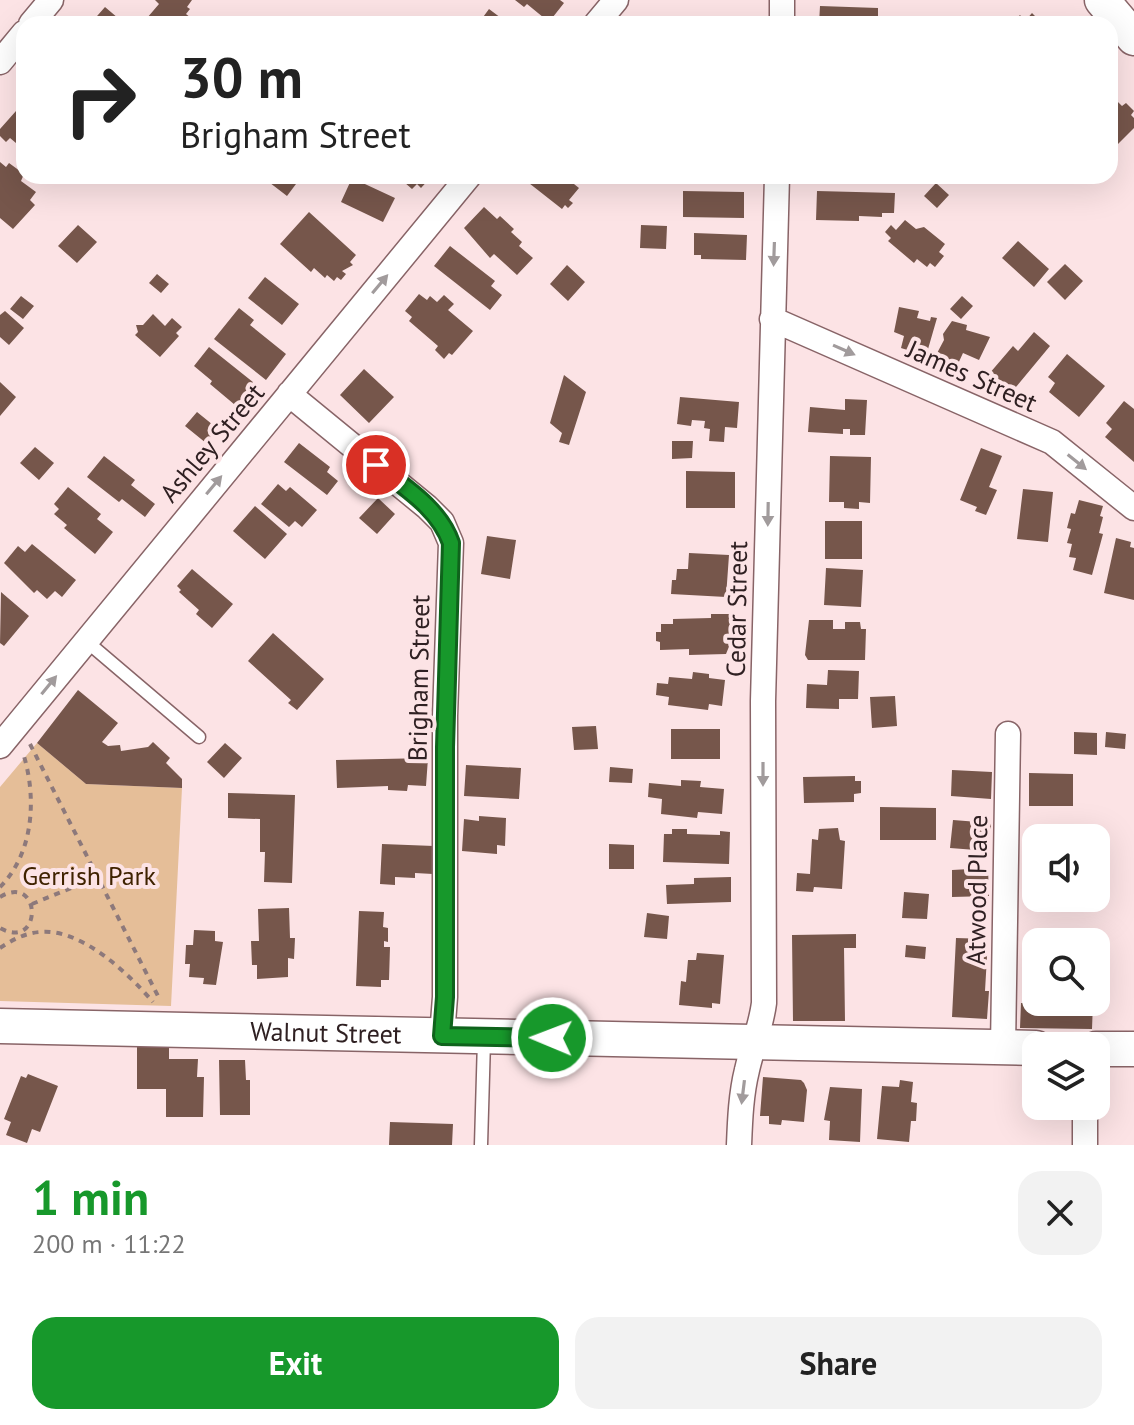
<!DOCTYPE html>
<html lang="en">
<head>
<meta charset="utf-8">
<style>
  body { margin:0; font-family:"PT Sans",sans-serif; background:#f2f2f2; color:#222; height:100vh; display:flex; flex-direction:column; font-size:30px; white-space:nowrap }
  * { box-sizing:border-box; margin:0 }
  p { font-size:26px; color:#767676 }
  .icon { flex:none; width:44px; height:44px; fill:none; stroke:currentColor; stroke-width:2; stroke-linecap:round; stroke-linejoin:round }
  .map { position:relative; height:1145px; overflow:hidden }
  .side { display:flex; flex-direction:column; background:#fff; flex:1 }
  .side>* { flex:none }
  .banner { position:absolute; left:16px; top:16px; width:1102px; height:168px; border-radius:24px; box-shadow:0 8px 32px #0002; background:#fff; color:#222; overflow:hidden }
  .buttons { position:absolute; left:1022px; top:824px; display:grid; gap:16px }
  .buttons a { display:grid; place-items:center; width:88px; height:88px; border-radius:16px; background:#fff; box-shadow:0 8px 32px #0002; font-size:40px }
  .pin { position:absolute; display:grid; place-items:center; width:68px; height:68px; color:#fff; margin:-34px; border:4px solid #fff; border-radius:50%; box-shadow:0 2px 8px #0007 }
  .me { position:absolute; width:88px; margin:-44px; rotate:271deg; stroke-linejoin:round; filter:drop-shadow(0 0 6px #0008) }
  .turn { display:flex; align-items:center; gap:28px; height:168px; padding:0 32px; font-size:36px }
  .turn .icon { width:104px; height:104px; stroke-width:2.5 }
  .turn b { display:block; font-size:56px; line-height:68px }
  .round { display:grid; place-items:center; flex:none; width:84px; height:84px; border-radius:24px; background:#f2f2f2 }
  .head { display:flex; align-items:center; justify-content:space-between; height:136px; padding:0 32px }
  h1 { font-size:48px; font-weight:600; line-height:60px; color:#17982b }
  .button { display:flex; gap:16px; margin-top:auto; padding:16px 32px }
  .button a { flex:1; height:92px; border-radius:24px; background:#17982b; color:#fff; font-size:32px; font-weight:600; line-height:92px; text-align:center }
  .button a+a { background:#f2f2f2; color:#222 }
  .map>svg:first-child { display:block }
  .green { fill:#e5be98 }
  .building { fill:#76564b }
  .lines { fill:none; stroke-linecap:round; stroke-linejoin:round }
  .service-casing { stroke:#886467; stroke-width:15 }
  .minor-casing { stroke:#886467; stroke-width:27 }
  .secondary-casing { stroke:#886467; stroke-width:37 }
  .path { stroke:#8d797b; stroke-width:4; stroke-dasharray:6 6; stroke-linecap:butt }
  .service { stroke:#fff; stroke-width:12 }
  .minor { stroke:#fff; stroke-width:24 }
  .secondary { stroke:#fff; stroke-width:34 }
  .oneway { fill:#a19b9c }
  .route-casing { stroke:#0f631c; stroke-width:20 }
  .route { stroke:#17982b; stroke-width:14 }
  .labels { text-anchor:middle; stroke-width:8; stroke-linejoin:round; paint-order:stroke }
  .street-label { font-size:26px; fill:#2f2022; stroke:#fce3e5 }
  .park-label { font-size:26px; fill:#3f2200; stroke:#fce3e5 }
</style>
</head>
<body>
<div class="map">
<svg width="1134" height="1145" viewBox="0 0 1134 1145">
  <rect width="100%" height="100%" fill="#fce3e5"/>
  <path class="green" d="M37 743 86 784 182 788 171 1006 0 1001V787Z"/>
  <path class="building" d="M155 0H192L187 7 190 9 186 14 191 18 185 24H154L147 18 159 4Z
    M515 0H560L564 3 549 22 527 4 524 7Z
    M820 6 878 8V24H819Z
    M105 7 125 24H90Z
    M489 9 509 24H478Z
    M1032 13 1039 20 1035 24H1011L1020 15 1025 21Z
    M1115 99 1122 106 1126 103 1134 111 1131 115 1134 118V128L1110 152V103Z
    M16 111 24 118V157L19 152 22 148 10 138 6 142 0 136V129Z
    M0 162 6 167 9 163 24 174 21 181 36 192 30 200 35 205 13 229 0 218Z
    M261 176H302L287 196Z
    M397 176H432L421 188 417 184 412 189Z
    M520 176H564L579 188 569 200 573 203 568 208 565 205 562 209Z
    M690 176H745V184H690Z
    M352 178 395 198 383 222 341 202Z
    M936 183 949 195 937 208 924 196Z
    M683 191 744 192V218L683 217Z
    M817 191 895 193 894 213H882V217L859 216V221L816 220Z
    M484 207 497 219 500 216 514 229 511 232 522 242 519 246 533 258 517 275 494 254 490 258 464 228Z
    M309 212 356 255 350 262 353 265 342 271 346 274 341 280 337 277 334 281 327 275 325 278 314 268 311 272 280 244Z
    M905 220 916 229 924 227 945 244 939 252 944 256 935 267 930 263 927 267 917 259 914 263 888 241 891 238 885 232 891 225 896 230Z
    M78 225 97 242 77 263 58 246Z
    M641 225 667 226 666 249 640 248Z
    M694 233 747 235 746 260 701 259V255H694Z
    M1018 241 1049 269 1034 287 1002 258Z
    M450 246 495 281 491 286 502 295 490 310 434 266Z
    M1065 264 1083 281 1065 300 1047 282Z
    M567 265 585 282 568 301 550 284Z
    M157 274 169 284 161 293 149 283Z
    M265 277 299 304 282 325 248 298Z
    M419 294 427 300 430 296 437 302 444 295 454 304 448 310 473 331 452 355 449 353 444 359 435 350 438 346 409 321 412 317 405 311Z
    M21 296 34 306 23 319 10 309Z
    M962 296 973 306 961 319 950 309Z
    M899 307 919 311 917 318 930 321 931 317 937 318 926 356 901 348 904 336 894 332Z
    M239 308 254 320 250 325 286 354 266 380 214 339Z
    M5 311 24 328 9 345 0 337V315Z
    M153 314 165 326 172 318 182 327 176 333 179 336 160 357 135 335 138 332 136 325H143Z
    M952 321 967 325 966 330 990 337 979 360 963 353 957 366 952 364 949 372 936 366 939 359 935 357 944 340 943 334Z
    M1034 332 1050 346 1011 393 989 374 1013 346 1018 351Z
    M209 347 259 387 241 410 210 384 212 381 194 366Z
    M1067 354 1105 386 1079 417 1049 392 1055 383 1048 377Z
    M364 369 394 397 369 423 340 395Z
    M564 375 586 392 569 445 559 442 562 433 550 423Z
    M0 382 16 397 0 416Z
    M680 397 739 402 737 428 725 427 724 442 709 441 710 429 704 428 705 421 692 420 691 426 677 424Z
    M845 399 867 400 865 435H850V429H843V434L808 432 810 407 845 410Z
    M1124 401 1134 409V462L1105 437 1112 429 1106 423Z
    M197 412 218 429 206 443 185 426Z
    M672 441H693L692 458 672 459Z
    M299 443 330 467 327 472 338 481 327 495 284 462Z
    M35 447 54 463 39 480 20 463Z
    M981 448 1002 456 989 487 997 490 986 515 975 511 977 507 960 500Z
    M104 456 135 480 131 485 155 504 145 517 122 499 119 502 87 477Z
    M830 456 871 457 870 503 859 502V509L844 508V502H829Z
    M686 471 735 472V508H686Z
    M278 484 286 491 290 487 317 510 302 527 295 521 289 527 261 504Z
    M68 487 101 514 97 519 113 532 95 554 64 528 67 525 54 514 59 509 54 504Z
    M1023 489 1053 492 1048 542 1017 539Z
    M378 498 395 514 377 534 359 518Z
    M1079 500 1103 506 1100 516 1103 517 1099 533 1103 534 1092 575 1073 570 1076 558 1069 557 1072 544 1067 543 1071 529 1067 528 1071 513 1075 514Z
    M255 506 287 534 265 559 233 531Z
    M825 521H862V559H825Z
    M487 536 516 540 510 579 481 574Z
    M1116 538 1131 542 1130 547 1134 548V600L1104 593Z
    M32 544 76 580 62 597 55 591 47 599 37 590 34 593 4 563 18 546 25 552Z
    M689 553 729 555 726 597 671 594 672 580H676L677 569H688Z
    M826 568 863 570 861 607 824 605Z
    M192 569 233 604 212 628 196 614 199 610 179 592 181 590 177 586Z
    M1 592 29 616 4 646 0 643Z
    M711 614H730V624H736V633L727 634 730 644 726 654 689 655V649L660 650V642L656 641V632H661V624H673V619L711 618Z
    M809 620H833V629H845V622H860L861 629H866L865 660H808L805 655Z
    M273 633 324 679 297 710 288 703 291 700 248 661Z
    M828 670 859 671 858 699H839V709L806 708 807 684 827 685Z
    M693 672 709 674V678L725 680 722 706 709 704 708 710 668 705 669 697 656 695 657 683 668 684 669 677 692 679Z
    M78 690 118 723 102 742 108 746 120 745 121 751 148 747 153 742 170 758 166 763 182 779V788L86 784 37 743Z
    M895 696 897 726 872 728 870 697Z
    M596 726 598 749 574 750 572 727Z
    M671 729H720V759H671Z
    M1074 732 1097 733V755L1074 754Z
    M1106 732 1126 734 1125 749 1105 747Z
    M225 743 242 758 224 778 207 762Z
    M428 758 426 786 408 785 407 791 388 790V786L337 788 336 760Z
    M466 765 521 768 519 799 464 796Z
    M610 767 633 769 632 783 609 782Z
    M952 770 992 772 991 799 951 796Z
    M1029 773 1073 774V806H1029Z
    M855 776V781H861V793L854 794V802L804 803 803 777Z
    M681 780 701 781 700 787 724 789 722 814 698 812 697 818 661 814 662 799 648 797 649 783 681 786Z
    M228 793 295 795 292 883 264 882 265 852H260V819L228 818Z
    M880 807 936 808V840H880Z
    M479 816 506 818 505 846 497 845V854L462 851 464 819 479 821Z
    M953 820 991 823 989 851 950 848Z
    M838 828 840 840 845 841 842 889 814 887 813 892 796 891 797 873 810 874 812 839 818 840 819 829Z
    M672 829H687V834L720 835V831L730 832 729 864 663 862 664 834H672Z
    M382 844 434 846 433 874 415 873V878L395 877V885L380 884Z
    M609 844 634 845V869H609Z
    M988 868 989 896 952 897V870Z
    M731 877V902L667 904 666 885 694 884V878Z
    M904 892 929 894 927 919 902 918Z
    M289 908 290 938H295L294 959 288 958V977L257 979V965H252L251 941H259L258 909Z
    M359 911 384 912 383 927 388 928V942L384 941V947H390L389 980H381V987L356 986Z
    M647 913 669 916 667 939 644 937Z
    M194 930 215 931V941L223 942 216 985 203 984 204 978 189 977 190 964H185L186 945H193Z
    M1032 930 1070 931V942H1036V1002H1093L1092 1029 1020 1028 1021 1003H1028L1030 973H1026L1027 956H1031Z
    M856 934V948H844L845 1021H793L792 935Z
    M956 938 988 939 985 991H989L987 1019 952 1017Z
    M906 945 926 947 925 959 905 957Z
    M697 953 724 955 720 1004 712 1003V1008L679 1005 681 981 686 982 688 960H696Z
    M137 1046H169V1059H198L197 1077H204L203 1117H166V1089H137Z
    M219 1060H245L246 1080H250V1115H220Z
    M28 1074 58 1086 40 1132 32 1129 27 1143 6 1135 11 1122 4 1119 21 1076 26 1078Z
    M763 1077 801 1080 804 1083 807 1090 804 1122 782 1120 781 1125 769 1124V1116H760Z
    M900 1080 913 1082 911 1102 917 1103 916 1121H911L909 1142 877 1139 882 1086 899 1087Z
    M830 1087 862 1089 860 1142 829 1140 830 1121 824 1120Z
    M390 1122 453 1124 452 1145H389Z"/>
  <g class="lines">
    <g class="service-casing">
      <path id="service" d="M85 640 199 737
        M481 1145 484 1040"/>
    </g>
    <g class="minor-casing">
      <path id="minor" d="M31 24 51 0
        M596 24 616 0
        M782 24V0
        M0 62 24 33
        M772 319 1052 442 1134 508
        M289 394 427 507 442 522 451 543 445 716V997L442 1036
        M0 746 469 176
        M1003 1047 1008 734
        M739 1145C740 1120 741 1094 747 1070 752 1047 761 1027 764 1003L763 701 777 176
        M1085 1145V1106"/>
    </g>
    <g class="secondary-casing">
      <g id="secondary">
        <path d="M1102 0 1134 38"/>
        <path id="s1" d="M0 1026 1036 1048"/>
        <path d="M1096 1049H1134"/>
      </g>
    </g>
    <path class="path" d="M30 744 160 1000
      M0 887C34 853 37 797 23 753
      M0 897C42 872 43 952 0 928
      M32 904 98 877
      M0 948C12 940 25 933 40 932 81 928 128 973 153 1002"/>
    <use href="#service" class="service"/>
    <use href="#minor" class="minor"/>
    <use href="#secondary" class="secondary"/>
  </g>
  <defs><path id="oneway-solid" d="M-6-.8H1V-3.2L6.5 0L1 3.2V.8H-6Z" transform="scale(2)"/></defs>
  <g class="oneway">
    <use href="#oneway-solid" transform="translate(774 254) rotate(92)"/>
    <use href="#oneway-solid" transform="translate(380 284) rotate(-50)"/>
    <use href="#oneway-solid" transform="translate(844 350) rotate(24)"/>
    <use href="#oneway-solid" transform="translate(1077 462) rotate(39)"/>
    <use href="#oneway-solid" transform="translate(214 485) rotate(-50)"/>
    <use href="#oneway-solid" transform="translate(768 514) rotate(91)"/>
    <use href="#oneway-solid" transform="translate(49 685) rotate(-51)"/>
    <use href="#oneway-solid" transform="translate(763 774) rotate(90)"/>
    <use href="#oneway-solid" transform="translate(743 1092) rotate(97)"/>
  </g>
  <g class="lines">
    <g class="route-casing">
      <path id="route" d="M376 465C404 487 439 508 451 543L445 747V997L442 1036 552 1038"/>
    </g>
    <use href="#route" class="route"/>
  </g>
  <g class="labels">
    <g class="street-label">
      <text transform="translate(972 376) rotate(24)" y="9">James Street</text>
      <text transform="translate(212 443) rotate(-50)" y="9">Ashley Street</text>
      <text transform="translate(737 609) rotate(-89)" y="9">Cedar Street</text>
      <text transform="translate(419 678) rotate(-89)" y="9">Brigham Street</text>
      <text transform="translate(977 890) rotate(-89)" y="9">Atwood Place</text>
      <text dy="9" stroke="none"><textPath href="#s1" startOffset="326">Walnut Street</textPath></text>
    </g>
    <g class="park-label">
      <text x="89" y="885">Gerrish Park</text>
    </g>
  </g>
</svg>
<div class="buttons">
<a><svg class="icon" aria-label="sound" viewBox="0 0 24 24"><path d="M4 9h4l5-4v14l-5-4H4zM17 9q2 3 0 6"/></svg></a>
<a><svg class="icon" aria-label="search" viewBox="0 0 24 24"><circle cx="10" cy="10" r="6"/><path d="M15 15l6 6"/></svg></a>
<a><svg class="icon" aria-label="layers" viewBox="0 0 24 24"><path d="M12 4l9 5-9 5-9-5zM3 14l9 5 9-5"/></svg></a>
</div>
<div class="pin" style="left:376px;top:465px;background:#d93025"><svg class="icon" aria-label="arrive" viewBox="0 0 24 24"><path d="M6 21V4h12l-3 4 3 4H6"/></svg></div>
<svg class="me" style="left:552px;top:1038px" viewBox="-20 -20 40 40"><circle r="17" fill="#17982b" stroke="#fff" stroke-width="3"/><path d="M0-11L8 9 0 5-8 9z" fill="#fff"/></svg>
<div class="banner">
<div class="turn"><svg class="icon" aria-label="right" viewBox="0 0 24 24"><path d="M7 20v-9h11M14 6l5 5-5 5"/></svg><div><b>30 m</b>Brigham Street</div></div>
</div>
</div>
<section class="side">
<div class="head"><div><h1>1 min</h1><p>200 m · 11:22</p></div><a class="round"><svg class="icon" aria-label="close" viewBox="0 0 24 24"><path d="M6 6l12 12M18 6L6 18"/></svg></a></div>
<div class="button"><a>Exit</a><a>Share</a></div>
</section>
</body>
</html>
